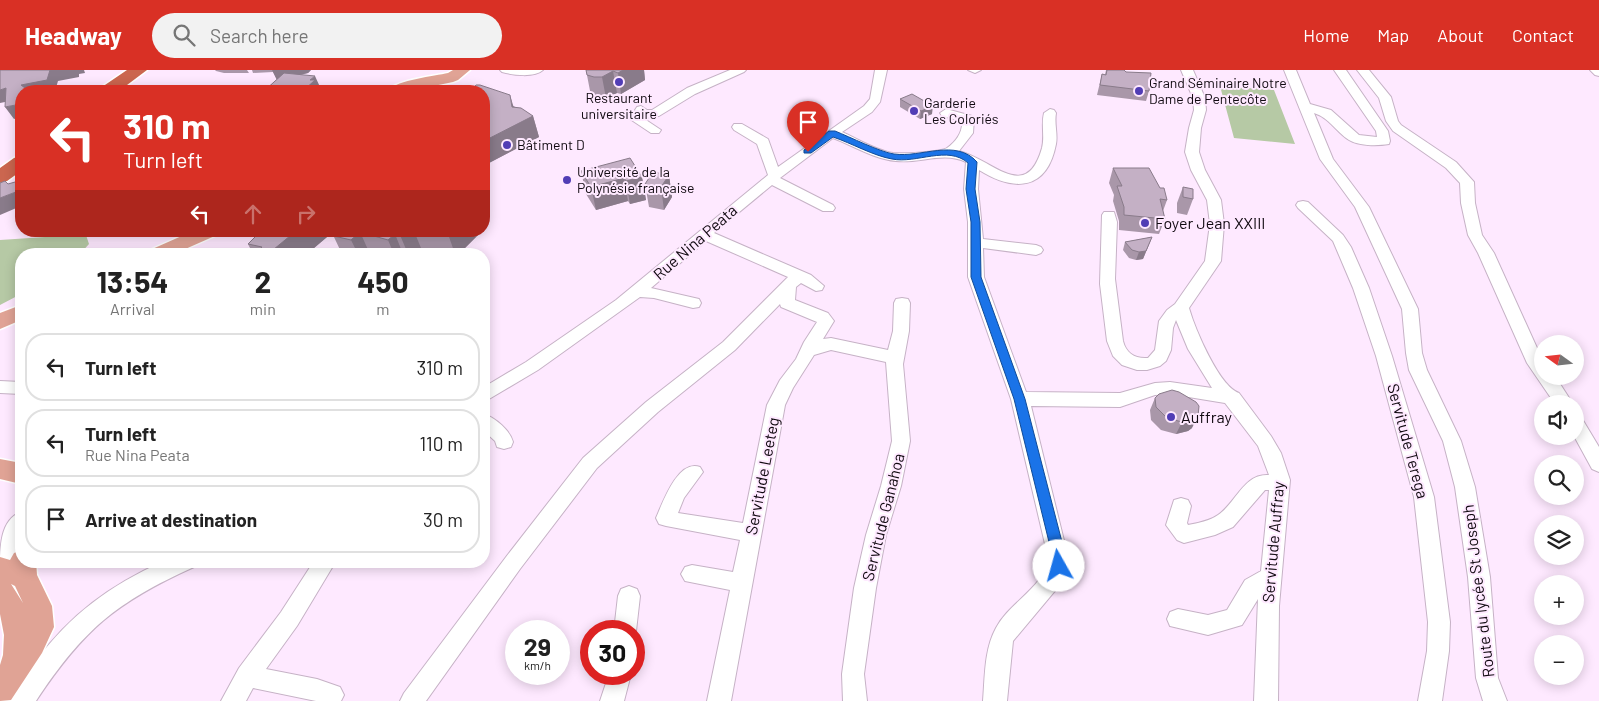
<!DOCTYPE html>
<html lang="en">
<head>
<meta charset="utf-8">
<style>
  body { margin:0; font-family:Barlow,sans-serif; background:#f2f2f2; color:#222; height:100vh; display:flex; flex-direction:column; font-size:19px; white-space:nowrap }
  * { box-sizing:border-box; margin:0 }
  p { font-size:16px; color:#767676 }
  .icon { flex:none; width:28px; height:28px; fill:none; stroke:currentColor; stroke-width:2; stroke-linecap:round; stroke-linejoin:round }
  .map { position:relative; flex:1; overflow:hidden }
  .side { position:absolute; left:15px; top:178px; width:475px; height:320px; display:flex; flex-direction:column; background:#fff; border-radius:20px; box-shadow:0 2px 12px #0003 }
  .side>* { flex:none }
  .top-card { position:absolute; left:15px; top:15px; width:475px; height:152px; border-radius:20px; box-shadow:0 2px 12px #0003; background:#d93025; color:#fff; overflow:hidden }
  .needle { width:32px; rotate:285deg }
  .fabs { position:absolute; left:1534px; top:265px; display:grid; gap:10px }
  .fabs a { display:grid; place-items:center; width:50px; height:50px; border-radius:50%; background:#fff; box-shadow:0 2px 12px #0003; font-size:25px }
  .speed { position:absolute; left:505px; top:550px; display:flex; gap:10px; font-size:25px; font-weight:700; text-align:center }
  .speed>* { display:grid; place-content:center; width:65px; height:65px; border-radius:50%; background:#fff; box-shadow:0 2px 12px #0003; line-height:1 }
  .speed small { font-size:12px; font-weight:400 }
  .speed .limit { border:8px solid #d22; background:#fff; color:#111 }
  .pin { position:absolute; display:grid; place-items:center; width:42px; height:42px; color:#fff; margin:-51px -21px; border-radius:50% 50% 50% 0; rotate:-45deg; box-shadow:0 0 5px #0007 }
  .pin .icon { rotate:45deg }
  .me { position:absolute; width:55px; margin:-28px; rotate:353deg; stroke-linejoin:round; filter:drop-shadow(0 0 4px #0008) }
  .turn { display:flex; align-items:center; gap:18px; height:105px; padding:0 25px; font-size:22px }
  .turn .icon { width:65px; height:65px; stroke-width:2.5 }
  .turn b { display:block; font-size:35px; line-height:42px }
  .lanes { display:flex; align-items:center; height:48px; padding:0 25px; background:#0003; justify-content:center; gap:25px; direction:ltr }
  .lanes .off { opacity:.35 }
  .eta { display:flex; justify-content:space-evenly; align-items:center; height:85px; text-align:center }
  .eta b { font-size:30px; font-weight:700; line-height:35px }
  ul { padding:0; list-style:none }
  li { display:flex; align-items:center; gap:15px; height:68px; margin:0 10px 8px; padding:0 15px; border:2px solid #e0e0e0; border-radius:20px }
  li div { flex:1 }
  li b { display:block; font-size:19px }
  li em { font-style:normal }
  header { display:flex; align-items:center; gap:30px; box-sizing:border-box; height:70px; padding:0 25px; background:#d93025; color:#fff }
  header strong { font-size:24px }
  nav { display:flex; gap:28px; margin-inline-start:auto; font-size:18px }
  .search { width:350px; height:45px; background:#f2f2f2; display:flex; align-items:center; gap:12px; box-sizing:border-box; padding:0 18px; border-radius:28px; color:#767676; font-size:19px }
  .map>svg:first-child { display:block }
  .green { fill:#b6c9a5 }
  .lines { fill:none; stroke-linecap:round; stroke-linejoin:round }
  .minor-casing { stroke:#c6b2c6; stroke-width:2 }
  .major-casing { stroke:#fff; stroke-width:3 }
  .highway-casing { stroke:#fff; stroke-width:3 }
  .minor { fill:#fff; fill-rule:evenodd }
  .major { fill:#e0a395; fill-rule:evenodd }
  .highway { fill:#cb664f; fill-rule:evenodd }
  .wall { fill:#a997a9 }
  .shaded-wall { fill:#897b8a }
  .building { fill:#c4b0c5; stroke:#897b8a }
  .route { fill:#1a73e8; stroke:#114b97 }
  .poi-dot { fill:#513db5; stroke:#fee9ff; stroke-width:2 }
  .labels { text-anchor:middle; stroke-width:4; stroke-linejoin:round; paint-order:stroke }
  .far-poi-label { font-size:14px; fill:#100910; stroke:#fee9ff; text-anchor:start }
  .poi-label { font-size:16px; fill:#100910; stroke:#fee9ff; text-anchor:start }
  .street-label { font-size:16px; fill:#100910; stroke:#fee9ff }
</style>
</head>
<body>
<header>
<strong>Headway</strong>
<div class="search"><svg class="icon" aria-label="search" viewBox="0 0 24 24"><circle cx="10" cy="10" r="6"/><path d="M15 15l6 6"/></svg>Search here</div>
<nav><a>Home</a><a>Map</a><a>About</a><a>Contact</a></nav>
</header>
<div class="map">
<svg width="1599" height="631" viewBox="0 0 1599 631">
  <rect width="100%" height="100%" fill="#fee9ff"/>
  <path class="green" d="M1220 16 1274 20 1295 74 1234 68Z
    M85 162 89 174 80 184H21V224L0 235V170L60 166Z"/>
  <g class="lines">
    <g class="minor-casing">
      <path id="minor" d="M500 0H543C534 8 513 5 502 2Z
        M730 0H746L744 2 695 24 659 46 643 48 661 60 659 63H651L630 49 632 46H638L635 40 637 37 641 36 647 40H652L687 18Z
        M875 0H887L880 32 872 42 842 62C858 69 875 80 893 83 901 84 941 82 947 78 956 72 963 62 962 51L942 46 940 43 946 39 972 46 974 49 973 63 959 81C992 89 1026 134 1042 78 1045 66 1041 55 1044 43L1050 39 1054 40 1056 43C1054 54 1058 64 1056 74 1047 121 1014 122 979 100L978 119 983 169 1036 175 1041 177 1043 180 1041 183 1036 185 983 178 984 207 1026 322 1120 323 1155 313 1170 312 1212 318 1188 279 1176 250 1173 258 1171 280 1166 291 1160 296 1147 300H1137L1122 295 1113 286 1107 271 1100 214 1102 145 1104 142H1114L1117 152 1115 209 1123 271C1126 283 1135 289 1148 288L1155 280 1159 251 1167 240 1175 234 1205 191 1210 154 1207 130 1191 100 1185 82 1189 58 1194 40 1193 28 1181 0H1193L1205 28 1206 40 1201 58 1199 82 1205 100 1221 130 1224 154 1221 191 1189 238C1195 259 1219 316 1239 323L1271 366 1281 383 1290 410 1279 536 1278 631H1254L1258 529 1242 555 1208 565 1170 556 1167 549 1170 542 1178 539 1208 545 1227 540 1245 510 1261 501 1269 420H1265L1233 457 1215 465 1184 473 1177 470 1166 455 1174 430 1181 428 1188 430 1191 436 1187 453 1188 455C1198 453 1210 451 1218 445 1236 433 1244 403 1269 405L1258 376 1225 333 1170 324 1155 325 1120 337 1031 336 1069 491 1059 516 1013 571 1007 631H983C985 607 984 580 996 558 1009 533 1041 519 1049 491L1011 329 968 207V152L964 119 966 92C943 81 920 94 896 91 874 89 854 76 833 68L780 108 833 135 835 138 833 141H823L772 115 714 163 811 205 824 216 822 220 816 221 801 213 796 217 795 230 828 243 834 251 823 269 831 268 888 280 893 261 894 233 896 229 902 228 908 229 910 233 909 261 903 294 910 371 901 416 886 465 876 518 864 604 867 631H843L842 604 854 518 866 465 881 416 892 371 886 292 831 280 814 285 793 318 785 335 731 631H707L730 520 685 511 681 504 685 497 692 495 733 502 740 470 666 456 659 454 656 448C663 432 678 389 700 397L703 402 684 428 678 443 743 453 767 335 780 310 796 289 804 272 817 252 781 237 780 234 735 280 658 342 597 398 520 499 426 631H400L404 623 506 487 583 388 646 332 723 272 788 207 706 171 651 218 699 229 701 233 699 237 693 238 654 228 640 227 538 300 484 332V317L526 292 616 230 768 105 757 74 734 60 732 57 734 54H742L768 69 778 97 864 36 870 29Z
        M968 0H981L975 3Z
        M1284 0H1296L1310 34 1331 40 1359 65 1377 67 1376 61 1334 0H1346L1388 61 1390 71 1389 74C1377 76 1359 76 1349 70 1336 62 1330 48 1314 43L1333 89 1369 137 1418 239 1422 283 1427 300 1461 371 1475 417 1490 507 1498 608 1507 631H1483L1476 608 1468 507 1455 417 1443 371 1409 300 1406 283 1402 239 1355 137 1320 89Z
        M1357 0H1369L1391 27 1398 51 1401 55 1456 92 1474 112 1475 133 1482 165 1494 183 1542 289V306H1555L1573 334H1555L1527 293 1478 183 1468 165 1461 133 1460 113 1446 98 1393 61 1386 51 1379 28Z
        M1590 0H1599V6L1595 5Z
        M1303 131 1308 132 1343 165 1351 177 1369 218 1392 286 1434 427 1450 552 1449 581 1442 631H1418L1427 581 1428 552 1414 427 1376 286 1353 218 1333 171 1298 138 1296 135 1298 132Z
        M0 311 21 312V324L0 323Z
        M484 344C495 348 510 360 513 372L511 377 504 379 497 377 495 371 484 361Z
        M1575 345 1581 347 1599 377V402L1592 399 1574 366Z
        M21 442V486L7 496 0 499C0 477 0 450 21 442Z
        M164 491H197L194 497C116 532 83 560 36 631H10C16 617 26 605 35 592 71 544 109 516 164 491Z
        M314 491H336L297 556 266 599 317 609 340 617 344 625 341 631H316L253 618 246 631H221L239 598 281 542Z
        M629 516 637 519 640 526 636 561 634 566V561H614L618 526 621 519Z
        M609 604H631L624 631H600Z"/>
    </g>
    <g class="major-casing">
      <path id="major" d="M453 0H470L458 10 453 12 409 21 389 20C397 10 435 6 448 3Z
        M193 161H219L217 165 174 184H148L150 180Z
        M21 235V250L0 259V243Z
        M0 389 21 393V414L0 409Z
        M21 480V491H36L37 505 52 536 54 557 42 583 11 630 0 631V595L3 585 4 565 0 544V487L10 490 14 483ZM11 514 15 516 23 533Z"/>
    </g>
    <g class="highway-casing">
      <path id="highway" d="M127 0H147L119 21H99L102 17Z
        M21 86V101L7 111 0 113V98L14 88Z"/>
    </g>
    <use href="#minor" class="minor"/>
    <use href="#major" class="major"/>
    <use href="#highway" class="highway"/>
  </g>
  <path class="wall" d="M215 0H247L249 3H224L216 1Z
    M252 0H311L308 3 300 5 320 17 319 18 320 21H264L277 10 273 2 253 3Z
    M586 0H644L645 10 621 24 617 23 606 28H598L591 26Z
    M1106 0H1124L1149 21 1146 31 1097 25 1102 4 1105 5Z
    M484 21 533 46 539 67 489 93 484 89Z
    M900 29 932 44 920 49 900 37Z
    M1113 98 1167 130 1163 141 1165 149 1159 164 1119 160V151L1113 131 1114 125 1109 113Z
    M581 101 642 107 646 130 630 134 628 131 596 140 586 124Z
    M669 105 672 127 664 140 649 137 645 114Z
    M1183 117 1193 129 1187 145 1177 143V133Z
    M261 161H477L478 165 459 184H443L421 178 415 184H342L334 167H327L307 184H253L248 174Z
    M1152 167 1143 189 1136 190 1129 188 1123 180 1125 172Z
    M1155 328 1192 358 1188 361 1176 364 1161 360 1151 350 1150 340Z"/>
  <path class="shaded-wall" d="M50 0H84L85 3 79 4V7L58 11 55 21H25L21 15Z
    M272 0H311L308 3 277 10Z
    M623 0H644L645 10 621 24 618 3Z
    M613 1 617 23 606 28 602 7Z
    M315 6 320 17 319 18 320 21H303L310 10Z
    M6 18 15 30 0 33V20Z
    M510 25 516 45 533 46 539 67 489 93 484 75V71L512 37Z
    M21 34V47L14 49 5 37Z
    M933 36 932 44 920 49 921 41Z
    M669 105 672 127 664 140 661 117Z
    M642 107 646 130 630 134 626 111Z
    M624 108 628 131 596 140 591 117Z
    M21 120V136L0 145V128Z
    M296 161H324L327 167 307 184H268Z
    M330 161H340L334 166V167Z
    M405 161H414L421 178 415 184H408L400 165Z
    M450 161H477L478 165 459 184H455L448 164Z
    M360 162 370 184H358L351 170Z
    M395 164 403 184H394L388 170Z
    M1152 167 1143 189 1136 190 1139 182Z
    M1198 346 1192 358 1188 361 1176 364 1182 352Z"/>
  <path class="building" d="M0 0H50L47 10 21 15 29 21H21V34L5 37 6 18 0 20Z
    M586 0H623L618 3 613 1 602 7H594L587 5Z
    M1107 0H1124L1126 2 1151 3 1149 21 1100 15 1102 4 1106 5Z
    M284 3 315 6 310 10H315L303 21H264Z
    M476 15H480L510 25 512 37 521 38 533 46 484 71V21H470Z
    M912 24 933 36 921 41 900 29Z
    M630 88 642 107 626 111 624 108 591 117 581 101Z
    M1113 98H1149L1160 118H1164L1167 130 1160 129 1165 149 1124 145V137L1117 116H1122Z
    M653 102 669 105 661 117 645 114Z
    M5 111 8 114 15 112 21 117V120L0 128V113Z
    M1183 117 1193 119V129L1183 127Z
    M261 161H296L268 184H255L262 177 248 174Z
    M339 161H405L400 165 395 164 388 170 360 162 351 170 334 166Z
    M437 161H450L448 164Z
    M1152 167 1146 181 1139 182 1132 180 1125 172Z
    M187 180 193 184H180Z
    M1172 320 1179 322 1196 332 1199 336 1198 346 1194 349 1182 352 1167 348 1156 337 1155 328 1159 324Z"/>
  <path class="route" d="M829 61H835C850 67 880 82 894 84 921 88 956 68 977 92L975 119 980 152 981 207 1025 329 1062 472 1065 496 1063 500 1059 502 1054 500 1049 472 1014 329 971 207V152L966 119 968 93C948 75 916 94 892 89 874 86 851 73 833 67L811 83H804V80Z"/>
  <g class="poi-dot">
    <circle cx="619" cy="12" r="5"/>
    <circle cx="1139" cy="21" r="5"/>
    <circle cx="914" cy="41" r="5"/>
    <circle cx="507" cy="75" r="5"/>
    <circle cx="567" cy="110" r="5"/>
    <circle cx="1145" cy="153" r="5"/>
    <circle cx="1171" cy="347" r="5"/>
  </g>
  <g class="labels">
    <g class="far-poi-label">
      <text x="1149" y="18">Grand Séminaire Notre<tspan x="1149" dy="16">Dame de Pentecôte</tspan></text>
      <text x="619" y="33" text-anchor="middle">Restaurant<tspan x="619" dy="16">universitaire</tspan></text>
      <text x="924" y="38">Garderie<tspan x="924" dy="16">Les Coloriés</tspan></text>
      <text x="517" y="80">Bâtiment D</text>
      <text x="577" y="107">Université de la<tspan x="577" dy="16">Polynésie française</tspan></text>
    </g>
    <g class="poi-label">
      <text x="1155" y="159">Foyer Jean XXIII</text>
      <text x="1181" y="353">Auffray</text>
    </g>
    <g class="street-label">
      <text transform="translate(695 172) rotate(-41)" y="6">Rue Nina Peata</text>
      <text transform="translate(1408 371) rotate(75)" y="6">Servitude Terega</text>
      <text transform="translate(762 406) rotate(-79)" y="6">Servitude Leeteg</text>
      <text transform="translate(883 447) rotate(-76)" y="6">Servitude Ganahoa</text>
      <text transform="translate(1273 472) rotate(-85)" y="6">Servitude Auffray</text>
      <text transform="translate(1478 521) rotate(-97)" y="6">Route du lycée St Joseph</text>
    </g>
  </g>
</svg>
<div class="fabs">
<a><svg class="needle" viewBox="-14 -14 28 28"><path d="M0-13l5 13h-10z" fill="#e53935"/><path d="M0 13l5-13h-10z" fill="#767676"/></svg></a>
<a><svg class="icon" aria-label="sound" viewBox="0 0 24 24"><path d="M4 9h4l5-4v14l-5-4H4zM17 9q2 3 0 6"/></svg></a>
<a><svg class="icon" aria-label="search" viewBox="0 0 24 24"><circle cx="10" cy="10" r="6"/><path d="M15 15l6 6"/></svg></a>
<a><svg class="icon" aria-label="layers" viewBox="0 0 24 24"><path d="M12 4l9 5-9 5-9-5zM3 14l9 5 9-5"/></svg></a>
<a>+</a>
<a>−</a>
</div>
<div class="speed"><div>29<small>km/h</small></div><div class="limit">30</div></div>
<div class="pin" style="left:808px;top:82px;background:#d93025"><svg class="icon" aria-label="arrive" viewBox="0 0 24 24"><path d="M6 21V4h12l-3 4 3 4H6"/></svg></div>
<svg class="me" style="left:1059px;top:496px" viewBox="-20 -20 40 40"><circle r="19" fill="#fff"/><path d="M0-13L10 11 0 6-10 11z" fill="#1a73e8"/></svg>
<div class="top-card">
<div class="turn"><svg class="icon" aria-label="left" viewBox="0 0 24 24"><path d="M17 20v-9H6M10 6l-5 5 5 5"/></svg><div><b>310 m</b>Turn left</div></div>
<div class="lanes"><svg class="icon" aria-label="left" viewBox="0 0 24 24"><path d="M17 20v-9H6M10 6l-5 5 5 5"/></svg><svg class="icon off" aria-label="ahead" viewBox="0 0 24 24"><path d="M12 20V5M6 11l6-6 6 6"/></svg><svg class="icon off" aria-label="right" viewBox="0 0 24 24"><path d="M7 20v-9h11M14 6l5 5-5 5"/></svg></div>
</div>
<section class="side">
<div class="eta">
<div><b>13:54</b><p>Arrival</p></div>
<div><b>2</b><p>min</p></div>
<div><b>450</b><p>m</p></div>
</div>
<ul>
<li><svg class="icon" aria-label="left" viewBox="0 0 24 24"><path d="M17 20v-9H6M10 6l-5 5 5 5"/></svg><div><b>Turn left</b></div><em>310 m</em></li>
<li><svg class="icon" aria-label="left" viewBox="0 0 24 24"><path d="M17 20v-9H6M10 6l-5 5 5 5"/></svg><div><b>Turn left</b><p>Rue Nina Peata</p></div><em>110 m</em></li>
<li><svg class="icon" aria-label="arrive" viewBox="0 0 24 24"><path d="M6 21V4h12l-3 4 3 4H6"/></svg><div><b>Arrive at destination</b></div><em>30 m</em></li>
</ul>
</section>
</div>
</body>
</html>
